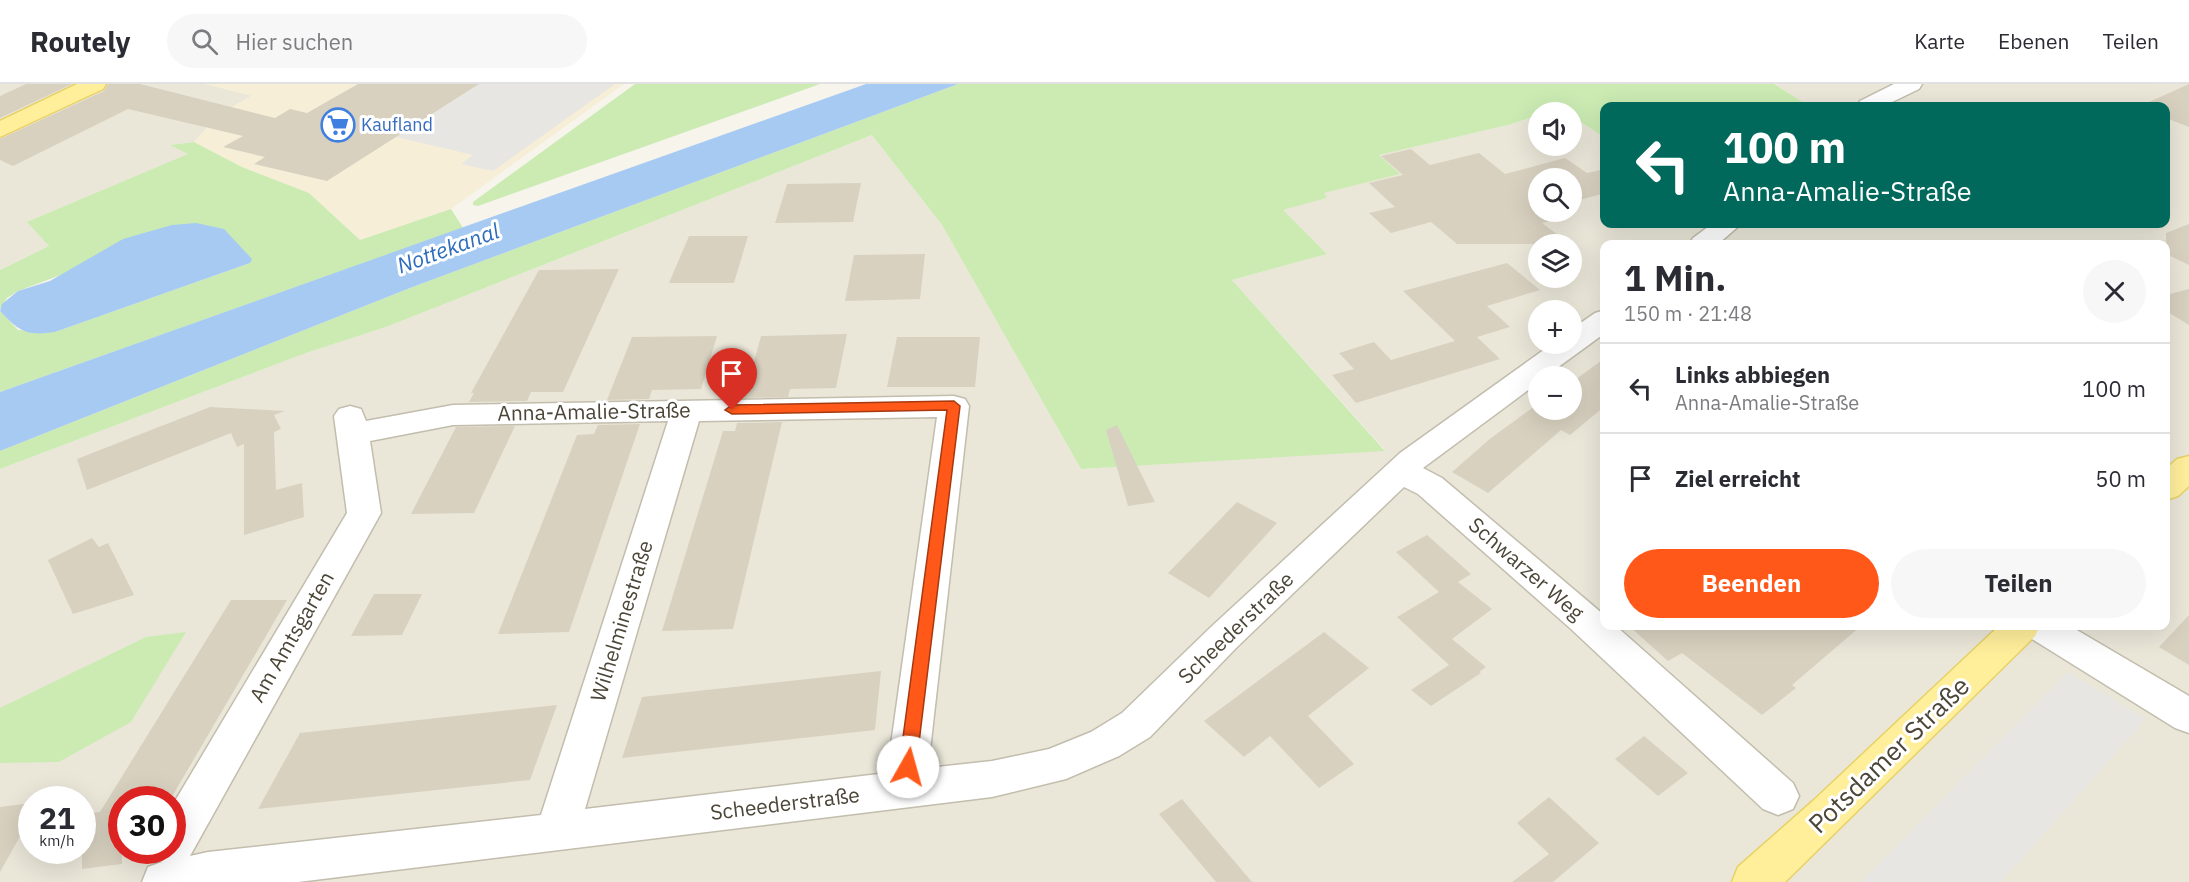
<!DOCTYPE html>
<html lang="de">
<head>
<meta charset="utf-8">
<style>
  body { margin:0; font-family:"IBM Plex Sans",sans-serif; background:#f7f7f7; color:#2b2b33; height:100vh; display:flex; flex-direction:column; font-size:22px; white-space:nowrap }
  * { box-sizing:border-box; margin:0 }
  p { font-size:20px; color:#7c7c81 }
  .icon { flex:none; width:33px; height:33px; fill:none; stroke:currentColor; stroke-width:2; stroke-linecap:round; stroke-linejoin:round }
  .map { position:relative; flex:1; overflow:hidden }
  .sheet { position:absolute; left:1600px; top:156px; width:570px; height:390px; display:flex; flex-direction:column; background:#fff; border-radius:12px; box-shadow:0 6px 24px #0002 }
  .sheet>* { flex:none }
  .top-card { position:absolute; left:1600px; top:18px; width:570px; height:126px; border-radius:12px; box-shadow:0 6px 24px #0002; background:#00695c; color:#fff; overflow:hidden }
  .controls { position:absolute; left:1528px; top:18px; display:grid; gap:12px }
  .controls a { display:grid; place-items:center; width:54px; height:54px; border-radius:50%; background:#fff; box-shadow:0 6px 24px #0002; font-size:30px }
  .speed { position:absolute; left:18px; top:702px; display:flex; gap:12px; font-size:30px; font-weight:700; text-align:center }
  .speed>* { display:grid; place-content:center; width:78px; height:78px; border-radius:50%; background:#fff; box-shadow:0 6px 24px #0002; line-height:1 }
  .speed small { font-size:15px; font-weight:400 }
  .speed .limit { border:9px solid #d22; background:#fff; color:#111 }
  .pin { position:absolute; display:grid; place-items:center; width:51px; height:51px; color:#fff; margin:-62px -26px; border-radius:50% 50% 50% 0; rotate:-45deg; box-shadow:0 0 6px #0007 }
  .pin .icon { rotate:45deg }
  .me { position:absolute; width:66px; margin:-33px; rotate:7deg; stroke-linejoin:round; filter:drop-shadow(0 0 4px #0008) }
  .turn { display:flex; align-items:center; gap:21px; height:126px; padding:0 24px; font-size:27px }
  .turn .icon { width:78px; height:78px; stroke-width:2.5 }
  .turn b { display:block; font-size:42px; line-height:51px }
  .round { display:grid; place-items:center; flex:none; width:63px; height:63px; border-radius:32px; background:#f7f7f7 }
  .head { display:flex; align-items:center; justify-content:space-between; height:102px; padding:0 24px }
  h1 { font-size:36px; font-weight:700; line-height:45px }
  .primary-button { display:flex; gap:12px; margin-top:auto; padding:12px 24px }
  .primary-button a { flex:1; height:69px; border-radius:36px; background:#ff5819; color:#fff; font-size:24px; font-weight:700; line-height:69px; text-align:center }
  .primary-button a+a { background:#f7f7f7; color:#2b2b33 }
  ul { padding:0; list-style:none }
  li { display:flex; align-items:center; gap:18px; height:90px; padding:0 24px; border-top:2px solid #e1e1e2 }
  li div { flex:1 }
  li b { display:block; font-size:22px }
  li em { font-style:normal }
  header { display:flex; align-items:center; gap:36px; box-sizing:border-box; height:84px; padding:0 30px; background:#fff; border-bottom:2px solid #e1e1e2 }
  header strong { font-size:28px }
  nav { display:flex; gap:33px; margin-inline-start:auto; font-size:21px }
  .search { width:420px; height:54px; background:#f7f7f7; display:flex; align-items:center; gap:15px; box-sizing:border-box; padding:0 21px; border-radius:33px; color:#7c7c81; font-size:22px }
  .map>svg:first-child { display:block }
  .residential { fill:#eae7d9; fill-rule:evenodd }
  .commercial { fill:#f7eed7 }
  .green { fill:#cbebb3 }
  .parking { fill:#e8e6e2 }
  .water { fill:#a7caf3 }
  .building { fill:#d8d1c0 }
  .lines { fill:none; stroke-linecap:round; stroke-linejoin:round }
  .minor-casing { stroke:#c2bdad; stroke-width:3 }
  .major-casing { stroke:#e8d167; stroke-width:3 }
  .minor { fill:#fff; fill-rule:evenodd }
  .major { fill:#ffef9b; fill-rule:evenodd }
  .route { fill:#ff5819; stroke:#a63910; stroke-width:1.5 }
  .labels { text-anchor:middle; stroke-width:6; stroke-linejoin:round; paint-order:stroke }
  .far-shop-label { font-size:18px; fill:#366cbe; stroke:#fff; text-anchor:start }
  .street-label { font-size:21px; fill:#4b4638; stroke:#fff }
  .water-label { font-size:22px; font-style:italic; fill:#2d6dbb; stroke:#fff }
  .near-street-label { font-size:26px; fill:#4b4638; stroke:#fff }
</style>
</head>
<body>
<header>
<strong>Routely</strong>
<div class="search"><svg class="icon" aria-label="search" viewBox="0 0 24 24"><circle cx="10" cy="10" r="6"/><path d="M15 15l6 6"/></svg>Hier suchen</div>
<nav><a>Karte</a><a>Ebenen</a><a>Teilen</a></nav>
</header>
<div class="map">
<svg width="2189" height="798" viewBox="0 0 2189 798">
  <rect width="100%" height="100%" fill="#f6f4eb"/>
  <path class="residential" d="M0 0H205L253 11 200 41 208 43 194 58 171 61 189 70 28 138 49 162 0 186Z
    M1774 0H2189V798H0V385L306 269 386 243 872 51 942 141 1081 385 1385 366 1232 196 1327 170 1282 126 1327 114 1323 109 1399 90 1378 71 1508 41 1539 31V62H1572V32L1605 54V140H2166V22H1809ZM1539 94H1572V128H1539ZM1539 160H1572V194H1539ZM1605 160H2166V542H1605ZM1539 226H1572V260H1539ZM1539 292H1572V326H1539ZM32 716H82V766H32ZM122 716H172V766H122Z"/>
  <path class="commercial" d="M205 0H624L451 125 360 156 309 109 242 83 194 58 207 44 199 41 252 12Z"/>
  <path class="green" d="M635 0H820L478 122 473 121V118Z
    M958 0H1774L1809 22H1605V54L1572 32V28H1566L1559 24 1539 28V31L1508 41 1379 71 1400 90 1324 109 1327 114 1283 126 1327 170 1232 196 1385 367 1081 385 942 141 872 51 386 243 306 269 0 385V367L410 204Z
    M194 58 242 83 309 109 360 156 451 125 463 144 0 308V227L18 246 55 248 250 179 66 189 18 207 7 214 0 225V186L49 162 27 138 188 70 170 61Z
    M186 548 131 638 59 678 0 679V624L146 553Z"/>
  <path class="parking" d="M479 0H615L493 87 461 80 473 71 396 53Z
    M2068 588 2146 635 2001 798H1861Z"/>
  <path class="water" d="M866 0H958L410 204 0 367V308Z
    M196 139 224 145 252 175 250 179 55 248C26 252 20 248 0 227L2 220 18 207 50 197 123 155 172 141Z"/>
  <path class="building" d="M26 0H72L0 34V12Z
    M108 0H140L275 34 290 25 307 29 358 0H479L327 97 254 80 265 73 223 63 243 52 128 25 13 82 0 76V55L104 7Z
    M2189 0V43L2166 34V22H2140Z
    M1411 65 1430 81 1479 69 1505 90 1565 74 1587 89 1605 85V109L1572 118V94H1539L1538 127 1550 137 1542 139 1570 160H1457L1431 138 1391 149 1369 129 1395 123 1369 99 1403 91 1381 72Z
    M861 99 853 138 775 139 787 100Z
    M2189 140V181L2166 170V149Z
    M689 152H748L734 199H669Z
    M925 170 920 215 845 217 854 171Z
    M1507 179 1540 206 1487 222 1510 243 1477 253 1500 275 1356 319 1332 291 1354 285 1339 269 1374 258 1391 276 1455 257 1403 207Z
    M619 185 563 308H531L527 317 469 318 474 309H471L539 186Z
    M2189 205V241L2166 227V211Z
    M847 250 836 304 790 305 788 313 744 314 761 252Z
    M717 252 701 305 652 306 649 315 607 316 632 253Z
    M897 253H980L975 303H887Z
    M1605 274V322L1570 351 1561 346 1488 409 1452 388 1491 354 1539 319V326H1572V298Z
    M210 323 285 327 274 331 281 345 274 348 276 406 302 399 304 433 244 451V360L237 363 231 349 87 406 77 375Z
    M782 338 733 545 662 547 723 347H735L737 339Z
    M640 340 569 548 498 550 577 351 594 350 598 341Z
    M1117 341 1155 418 1128 422 1106 346Z
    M515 342 474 429 411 430 456 343Z
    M1237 418 1277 439 1209 514 1168 489Z
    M1427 451 1471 490 1458 498 1492 525 1452 555 1486 583 1479 588 1481 589 1431 622 1411 606 1449 581 1397 533 1439 508 1396 468Z
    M92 454 99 463 108 459 134 511 73 530 48 476Z
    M374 510H422L402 551 351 552Z
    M231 516H287L170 716H122V780L82 785V730L100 728Z
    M2189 531V581L2159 563Z
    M1629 542H1861L1792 601 1796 604 1762 631 1682 569 1668 577Z
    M1324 548 1369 584 1308 632 1354 680 1319 704 1270 652 1244 673 1204 637Z
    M881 587 875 646 622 674 642 613Z
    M557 621 530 696 258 725 300 649Z
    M1644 652 1688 689 1658 712 1615 675Z
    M1549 713 1599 759 1553 798H1512L1549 770 1517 739Z
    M1182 715 1212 751 1252 798H1216L1159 730Z
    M32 719V731L0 788V723Z"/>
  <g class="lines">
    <g class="minor-casing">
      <path id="minor" d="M1894 0H1922L1919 5 1884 22H1857L1860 17Z
        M1712 140H1741L1718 160H1689L1693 154Z
        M1605 226V249L1546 292H1539V298L1423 384 1442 394 1597 525 1605 532V542H1616L1793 699 1799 712 1793 725 1778 731 1763 725 1571 545 1418 410 1404 403 1237 563 1150 653 1119 672 1066 695 992 713 298 798H142L148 783 162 778 157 776 153 766H172V722L347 429 334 332 339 325 350 322 361 325 366 337 453 321 954 312 965 315 969 322 928 684 992 677 1049 665 1091 648 1122 629 1211 543 1400 369 1552 260H1572V245L1595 229ZM937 333 887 689 585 725 699 337ZM668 337 541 731 208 768 190 772 381 429 370 357 453 341Z
        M2022 542H2070L2189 612V649L2175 644 2027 552Z"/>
    </g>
    <g class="major-casing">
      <path id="major" d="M77 0H106L103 5 0 53V37Z
        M2189 372V402L2178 412 2166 416V385L2177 375Z
        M1999 542H2040L2035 552 1785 798H1732L1738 783 1814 716Z"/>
    </g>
    <use href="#minor" class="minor"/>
    <use href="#major" class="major"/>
  </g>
  <path class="route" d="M954 317 960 322 916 683 914 688 908 690 902 688 899 683 947 326 732 330 725 326 732 321Z"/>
  <defs>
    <g id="supermarket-ring" transform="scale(1.725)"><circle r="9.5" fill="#fff" stroke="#3f7fe0" stroke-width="1.5"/><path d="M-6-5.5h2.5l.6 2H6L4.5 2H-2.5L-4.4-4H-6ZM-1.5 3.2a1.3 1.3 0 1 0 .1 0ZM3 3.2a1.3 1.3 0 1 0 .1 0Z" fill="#3f7fe0"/></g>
  </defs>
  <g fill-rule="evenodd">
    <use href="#supermarket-ring" x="338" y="41"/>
  </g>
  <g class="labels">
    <g class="far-shop-label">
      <text x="361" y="47">Kaufland</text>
    </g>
    <g class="street-label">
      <text transform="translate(594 328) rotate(-1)" y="7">Anna-Amalie-Straße</text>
      <text transform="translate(1526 485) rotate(41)" y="7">Schwarzer Weg</text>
      <text transform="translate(622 537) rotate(-73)" y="7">Wilhelminestraße</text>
      <text transform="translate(1236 544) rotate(-44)" y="7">Scheederstraße</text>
      <text transform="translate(292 553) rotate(-60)" y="7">Am Amtsgarten</text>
      <text transform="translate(785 720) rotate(-7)" y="7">Scheederstraße</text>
    </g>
    <g class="water-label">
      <text transform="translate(448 164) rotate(-20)" y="8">Nottekanal</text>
    </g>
    <g class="near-street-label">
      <text transform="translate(1889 671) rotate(-44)" y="9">Potsdamer Straße</text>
    </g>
  </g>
</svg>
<div class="controls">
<a><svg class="icon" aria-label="sound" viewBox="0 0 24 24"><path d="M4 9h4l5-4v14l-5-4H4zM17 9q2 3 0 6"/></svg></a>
<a><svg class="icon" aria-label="search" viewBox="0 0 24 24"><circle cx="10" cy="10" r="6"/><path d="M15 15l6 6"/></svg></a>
<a><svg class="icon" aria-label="layers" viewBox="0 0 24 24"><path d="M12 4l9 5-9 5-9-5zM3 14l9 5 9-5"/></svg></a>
<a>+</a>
<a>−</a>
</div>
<div class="speed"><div>21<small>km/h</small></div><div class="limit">30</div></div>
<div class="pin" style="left:732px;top:326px;background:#d93025"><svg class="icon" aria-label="arrive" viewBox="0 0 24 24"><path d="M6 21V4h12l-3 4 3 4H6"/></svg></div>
<svg class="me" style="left:908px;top:683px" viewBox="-20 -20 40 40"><circle r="19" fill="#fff"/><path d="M0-13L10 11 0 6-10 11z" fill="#ff5819"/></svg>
<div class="top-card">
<div class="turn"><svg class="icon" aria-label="left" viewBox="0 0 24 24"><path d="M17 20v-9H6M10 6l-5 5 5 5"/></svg><div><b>100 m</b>Anna-Amalie-Straße</div></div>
</div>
<section class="sheet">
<div class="head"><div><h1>1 Min.</h1><p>150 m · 21:48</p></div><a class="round"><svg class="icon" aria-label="close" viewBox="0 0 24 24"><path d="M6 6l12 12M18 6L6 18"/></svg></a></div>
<ul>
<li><svg class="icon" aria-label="left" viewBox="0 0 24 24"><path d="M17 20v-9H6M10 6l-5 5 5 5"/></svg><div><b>Links abbiegen</b><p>Anna-Amalie-Straße</p></div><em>100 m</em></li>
<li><svg class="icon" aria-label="arrive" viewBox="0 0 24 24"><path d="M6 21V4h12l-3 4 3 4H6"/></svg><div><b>Ziel erreicht</b></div><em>50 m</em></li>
</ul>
<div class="primary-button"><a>Beenden</a><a>Teilen</a></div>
</section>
</div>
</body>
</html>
